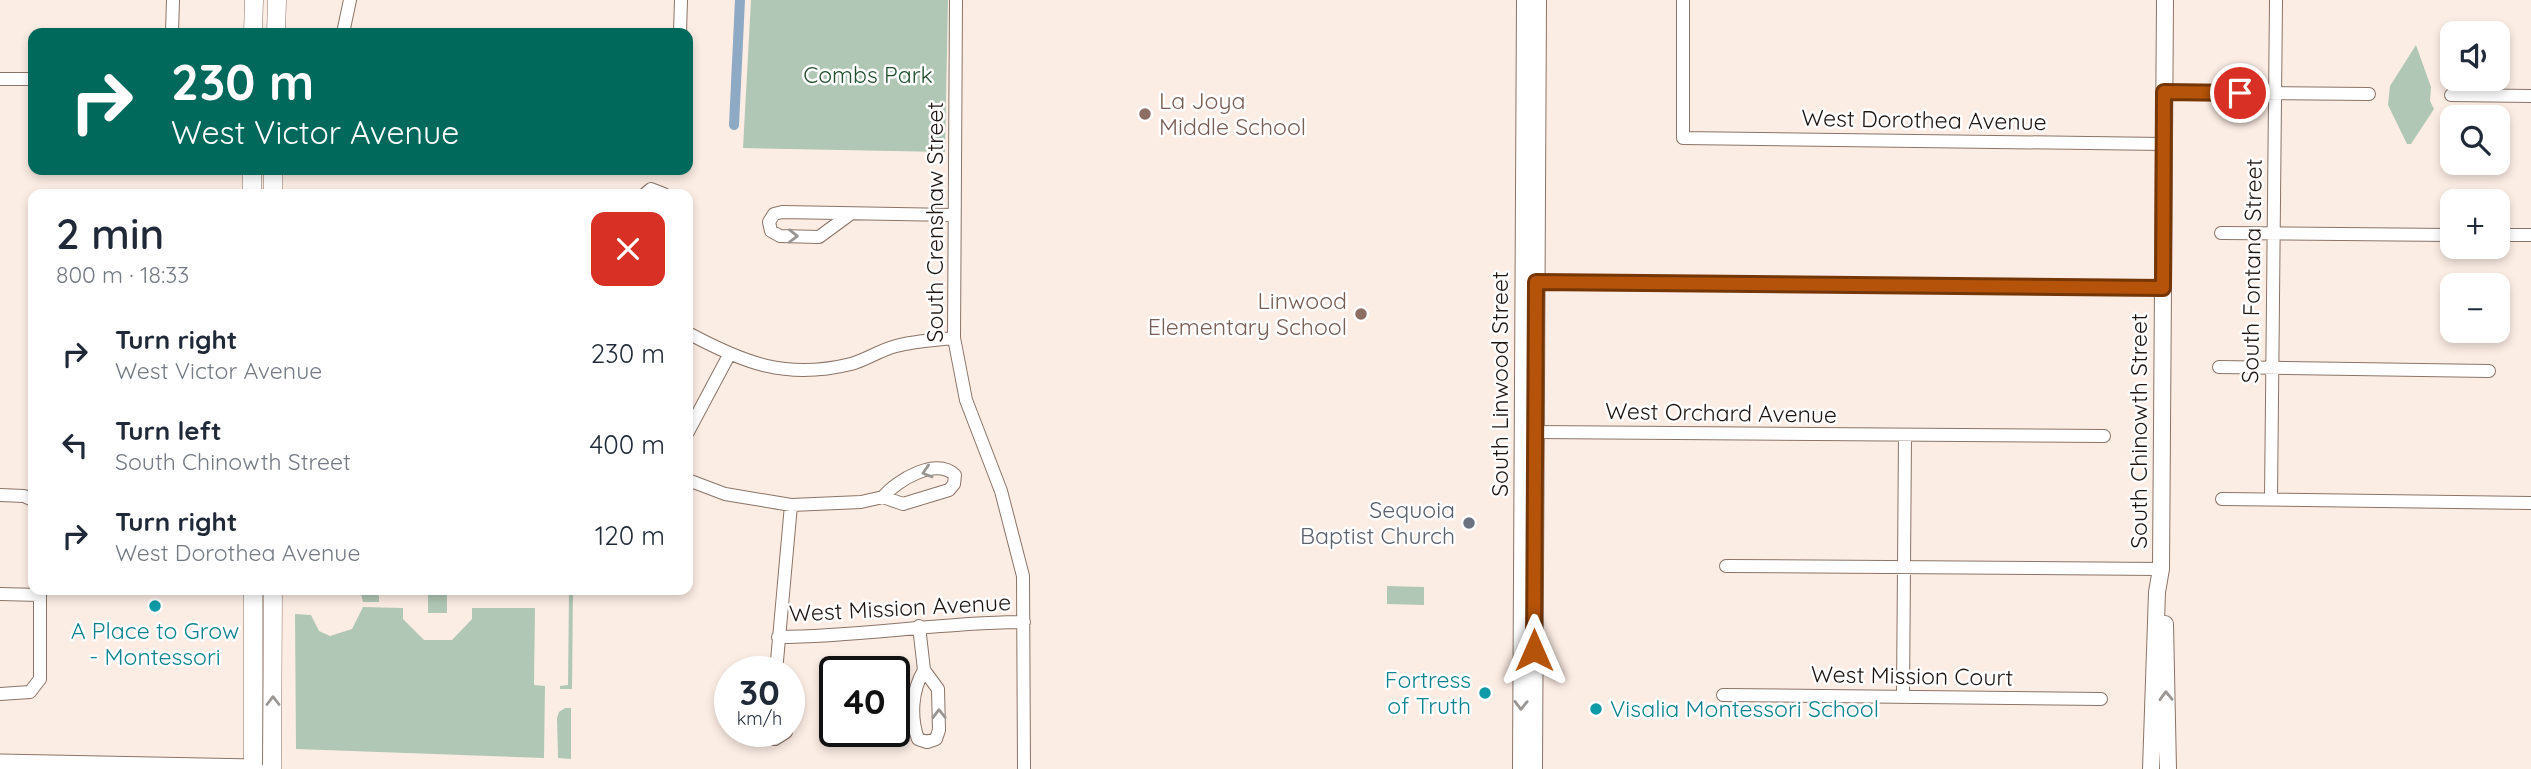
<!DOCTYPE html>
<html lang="en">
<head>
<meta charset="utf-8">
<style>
  body { margin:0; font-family:Quicksand,sans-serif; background:#f6f6f7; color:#1f2937; height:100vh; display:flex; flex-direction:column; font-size:26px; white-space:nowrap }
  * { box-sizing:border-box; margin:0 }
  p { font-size:23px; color:#747a83 }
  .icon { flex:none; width:38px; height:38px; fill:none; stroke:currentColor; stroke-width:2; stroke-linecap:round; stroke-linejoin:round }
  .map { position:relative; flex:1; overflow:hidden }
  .sheet { position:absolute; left:28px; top:189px; width:665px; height:406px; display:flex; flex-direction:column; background:#fff; border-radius:14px; box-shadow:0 4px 10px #0003 }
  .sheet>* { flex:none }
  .hud { position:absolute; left:28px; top:28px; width:665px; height:147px; border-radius:14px; box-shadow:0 4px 10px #0003; background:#00695c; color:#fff; overflow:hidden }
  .fabs { position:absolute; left:2440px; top:21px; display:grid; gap:14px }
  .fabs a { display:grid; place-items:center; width:70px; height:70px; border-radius:14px; background:#fff; box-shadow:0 4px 10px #0003; font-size:35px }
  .speed { position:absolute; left:714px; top:656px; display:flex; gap:14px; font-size:35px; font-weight:700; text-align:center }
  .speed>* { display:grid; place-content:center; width:91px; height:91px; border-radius:50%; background:#fff; box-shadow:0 4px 10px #0003; line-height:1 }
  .speed small { font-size:18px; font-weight:400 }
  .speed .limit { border:4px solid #111; border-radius:10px; background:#fff; color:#111 }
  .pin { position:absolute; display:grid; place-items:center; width:60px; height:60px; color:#fff; margin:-30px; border:4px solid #fff; border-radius:50%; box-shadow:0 2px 7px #0007 }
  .me { position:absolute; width:77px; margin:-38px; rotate:0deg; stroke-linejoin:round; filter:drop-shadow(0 0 5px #0008) }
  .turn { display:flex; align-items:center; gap:24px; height:147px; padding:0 28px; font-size:32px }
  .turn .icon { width:91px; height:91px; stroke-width:2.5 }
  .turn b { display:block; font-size:49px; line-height:60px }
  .round { display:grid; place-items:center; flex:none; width:74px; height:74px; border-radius:14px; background:#f6f6f7 }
  .summary { display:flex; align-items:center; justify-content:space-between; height:119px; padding:0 28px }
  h1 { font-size:42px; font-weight:600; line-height:52px }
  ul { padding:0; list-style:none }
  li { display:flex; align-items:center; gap:21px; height:91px; padding:0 28px }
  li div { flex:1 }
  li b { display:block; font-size:26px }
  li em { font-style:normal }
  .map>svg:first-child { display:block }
  .green { fill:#b1c7b5 }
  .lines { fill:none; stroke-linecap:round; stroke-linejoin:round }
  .canal { stroke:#8da9c3; stroke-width:10 }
  .minor-casing { stroke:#8a7467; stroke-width:14 }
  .tertiary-casing { stroke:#8a7467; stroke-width:18 }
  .secondary-casing { stroke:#8a7467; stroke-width:19 }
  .primary-casing { stroke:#8a7467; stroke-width:21 }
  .minor { stroke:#fff; stroke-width:12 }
  .tertiary { stroke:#fff; stroke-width:16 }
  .secondary { stroke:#fff; stroke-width:18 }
  .primary { stroke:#fff; stroke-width:19 }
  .oneway { stroke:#9a9694 }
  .route-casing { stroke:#753606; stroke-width:18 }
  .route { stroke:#b45309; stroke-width:12 }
  .education-dot { fill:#8d6e63; stroke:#fefefe; stroke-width:2.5 }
  .worship-dot { fill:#6b7280; stroke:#fefefe; stroke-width:2.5 }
  .culture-dot { fill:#0f9aa8; stroke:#fefefe; stroke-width:2.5 }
  .labels { text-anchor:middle; stroke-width:5; stroke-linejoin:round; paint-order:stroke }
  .park-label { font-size:23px; fill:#20502d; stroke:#fefefe }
  .education-label { font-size:23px; fill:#785e54; stroke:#fefefe; text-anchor:start }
  .street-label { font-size:23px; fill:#1f1611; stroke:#fefefe }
  .worship-label { font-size:23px; fill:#5b616d; stroke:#fefefe; text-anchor:end }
  .culture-label { font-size:23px; fill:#0d838f; stroke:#fefefe }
</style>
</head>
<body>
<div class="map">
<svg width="2531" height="769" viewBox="0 0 2531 769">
  <rect width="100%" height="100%" fill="#fcede4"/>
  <path class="green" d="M751 0H948L945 152 743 148Z
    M2416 45 2431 87 2430 101 2434 109 2411 144H2407L2388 105 2390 86Z
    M1387 586 1424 587V605L1387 604Z
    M360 590H373L379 596V602H363Z
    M569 590H573L572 689H560V686L568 685Z
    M428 595H447V613H428Z
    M363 607 403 608V619L424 640H452L472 619V608H535L534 685 545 686 544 758 296 749 295 614 311 615 319 631 330 636 352 629Z
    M565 708H571V759L558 758 557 718 559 712Z"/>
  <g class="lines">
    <path class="canal" d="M734 125 740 0"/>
    <g class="minor-casing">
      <path id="minor" d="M956 0 954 338 966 400 1001 491 1023 576 1024 769
        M1683 0V138L2164 144
        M172 33 173 0
        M343 33 350 0
        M680 33 681 0
        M0 79H33
        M2164 92 2369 94
        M2451 95 2531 96
        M645 194 651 189 664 194
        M849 215 819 237 780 236 771 231 769 222 774 214 782 212 953 215
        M2221 233 2452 235
        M2497 235H2531
        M1528 283 2163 288
        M688 333C744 363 786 380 851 364 866 360 880 350 896 346 914 341 935 340 954 338
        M2219 367 2489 371
        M688 432 729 355
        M1535 432 2104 436
        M688 480 725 494 791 505 861 502 883 497 903 504 949 490 954 484 955 475C936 457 897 480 883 497
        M0 495 24 496 33 500
        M2222 499 2531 503
        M2271 499 2276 0
        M1726 566 2161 569
        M0 594 40 595
        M919 626 924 670 938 689 939 730 936 739 927 742 918 739C910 716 912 690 924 670
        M778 637C860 637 942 622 1024 622
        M776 672 791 505
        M0 694 30 692 40 679V590
        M1723 695 2101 699
        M1903 696 1905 436
        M764 732 775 739 786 732"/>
    </g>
    <g class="tertiary-casing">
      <path id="tertiary" d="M2165 624 2168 769
        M1521 769 1525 0
        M1534 769 1538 0
        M2151 769 2157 592 2161 569 2165 0"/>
    </g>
    <g class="secondary-casing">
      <path id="secondary" d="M253 33 254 0
        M276 33 277 0
        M252 170V194
        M273 194V170
        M253 769V590
        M272 769 273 590"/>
    </g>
    <g class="primary-casing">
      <path id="primary" d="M0 764 254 769"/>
    </g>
    <use href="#minor" class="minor"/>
    <use href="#tertiary" class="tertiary"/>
    <use href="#secondary" class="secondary"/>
    <use href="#primary" class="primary"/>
  </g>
  <defs><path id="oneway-chevron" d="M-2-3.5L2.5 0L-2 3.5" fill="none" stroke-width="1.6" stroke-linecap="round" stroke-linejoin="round" transform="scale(1.75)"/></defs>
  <g class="oneway">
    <use href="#oneway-chevron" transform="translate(793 236) rotate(1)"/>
    <use href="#oneway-chevron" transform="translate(927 472) rotate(163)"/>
    <use href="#oneway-chevron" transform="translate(2166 696) rotate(-91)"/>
    <use href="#oneway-chevron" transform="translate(273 701) rotate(-90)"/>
    <use href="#oneway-chevron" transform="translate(1521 705) rotate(91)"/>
    <use href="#oneway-chevron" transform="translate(939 714) rotate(-91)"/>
  </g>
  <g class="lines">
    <g class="route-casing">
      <path id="route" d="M1534 650 1536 282 2163 288 2164 92 2240 93"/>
    </g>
    <use href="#route" class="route"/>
  </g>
  <g class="education-dot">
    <circle cx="1145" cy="114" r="7"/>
    <circle cx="1361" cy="314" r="7"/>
  </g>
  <circle class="worship-dot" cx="1469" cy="523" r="7"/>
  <g class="culture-dot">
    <circle cx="155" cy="606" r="7"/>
    <circle cx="1485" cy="693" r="7"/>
    <circle cx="1596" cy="709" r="7"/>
  </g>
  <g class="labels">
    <g class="park-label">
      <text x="868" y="83">Combs Park</text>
    </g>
    <g class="education-label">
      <text x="1159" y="109">La Joya<tspan x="1159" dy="26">Middle School</tspan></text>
      <text x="1347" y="309" text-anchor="end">Linwood<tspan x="1347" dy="26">Elementary School</tspan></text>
    </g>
    <g class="street-label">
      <text transform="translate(1924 120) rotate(1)" y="8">West Dorothea Avenue</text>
      <text transform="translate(935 222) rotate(-90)" y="8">South Crenshaw Street</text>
      <text transform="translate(2252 271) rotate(-89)" y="8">South Fontana Street</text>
      <text transform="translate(1500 384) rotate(-90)" y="8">South Linwood Street</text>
      <text transform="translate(1721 413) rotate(1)" y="8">West Orchard Avenue</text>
      <text transform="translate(2139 431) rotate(-90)" y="8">South Chinowth Street</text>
      <text transform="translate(900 608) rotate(-3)" y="8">West Mission Avenue</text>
      <text transform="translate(1912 676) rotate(1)" y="8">West Mission Court</text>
    </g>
    <g class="worship-label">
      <text x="1455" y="518">Sequoia<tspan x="1455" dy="26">Baptist Church</tspan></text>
    </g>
    <g class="culture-label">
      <text x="155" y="639">A Place to Grow<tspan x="155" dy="26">- Montessori</tspan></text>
      <text x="1471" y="688" text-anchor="end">Fortress<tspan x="1471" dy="26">of Truth</tspan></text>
      <text x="1610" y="717" text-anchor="start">Visalia Montessori School</text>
    </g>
  </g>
</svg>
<div class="fabs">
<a><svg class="icon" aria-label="sound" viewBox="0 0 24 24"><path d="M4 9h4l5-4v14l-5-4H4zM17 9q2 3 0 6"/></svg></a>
<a><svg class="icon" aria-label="search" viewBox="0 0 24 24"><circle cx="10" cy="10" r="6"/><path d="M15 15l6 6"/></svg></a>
<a>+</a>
<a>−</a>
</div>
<div class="speed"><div>30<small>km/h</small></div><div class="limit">40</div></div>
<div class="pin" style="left:2240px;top:93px;background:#d93025"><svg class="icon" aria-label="arrive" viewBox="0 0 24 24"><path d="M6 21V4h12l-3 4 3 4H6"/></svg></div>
<svg class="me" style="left:1534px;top:650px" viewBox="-20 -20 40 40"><path d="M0-17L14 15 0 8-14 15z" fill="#b45309" stroke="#fff" stroke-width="4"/></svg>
<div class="hud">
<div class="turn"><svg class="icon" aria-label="right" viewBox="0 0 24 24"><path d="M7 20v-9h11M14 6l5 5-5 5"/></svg><div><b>230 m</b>West Victor Avenue</div></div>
</div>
<section class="sheet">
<div class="summary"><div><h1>2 min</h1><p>800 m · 18:33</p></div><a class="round" style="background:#d93025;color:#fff"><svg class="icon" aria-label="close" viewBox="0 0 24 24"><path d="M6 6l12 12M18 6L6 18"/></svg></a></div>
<ul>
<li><svg class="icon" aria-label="right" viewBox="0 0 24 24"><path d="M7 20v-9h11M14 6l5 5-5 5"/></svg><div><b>Turn right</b><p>West Victor Avenue</p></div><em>230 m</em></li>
<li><svg class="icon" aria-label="left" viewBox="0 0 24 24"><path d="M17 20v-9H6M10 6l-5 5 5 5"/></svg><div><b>Turn left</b><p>South Chinowth Street</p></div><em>400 m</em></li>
<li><svg class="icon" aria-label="right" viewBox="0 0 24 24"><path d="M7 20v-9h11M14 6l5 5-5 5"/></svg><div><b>Turn right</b><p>West Dorothea Avenue</p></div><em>120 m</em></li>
</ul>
</section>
</div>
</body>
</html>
